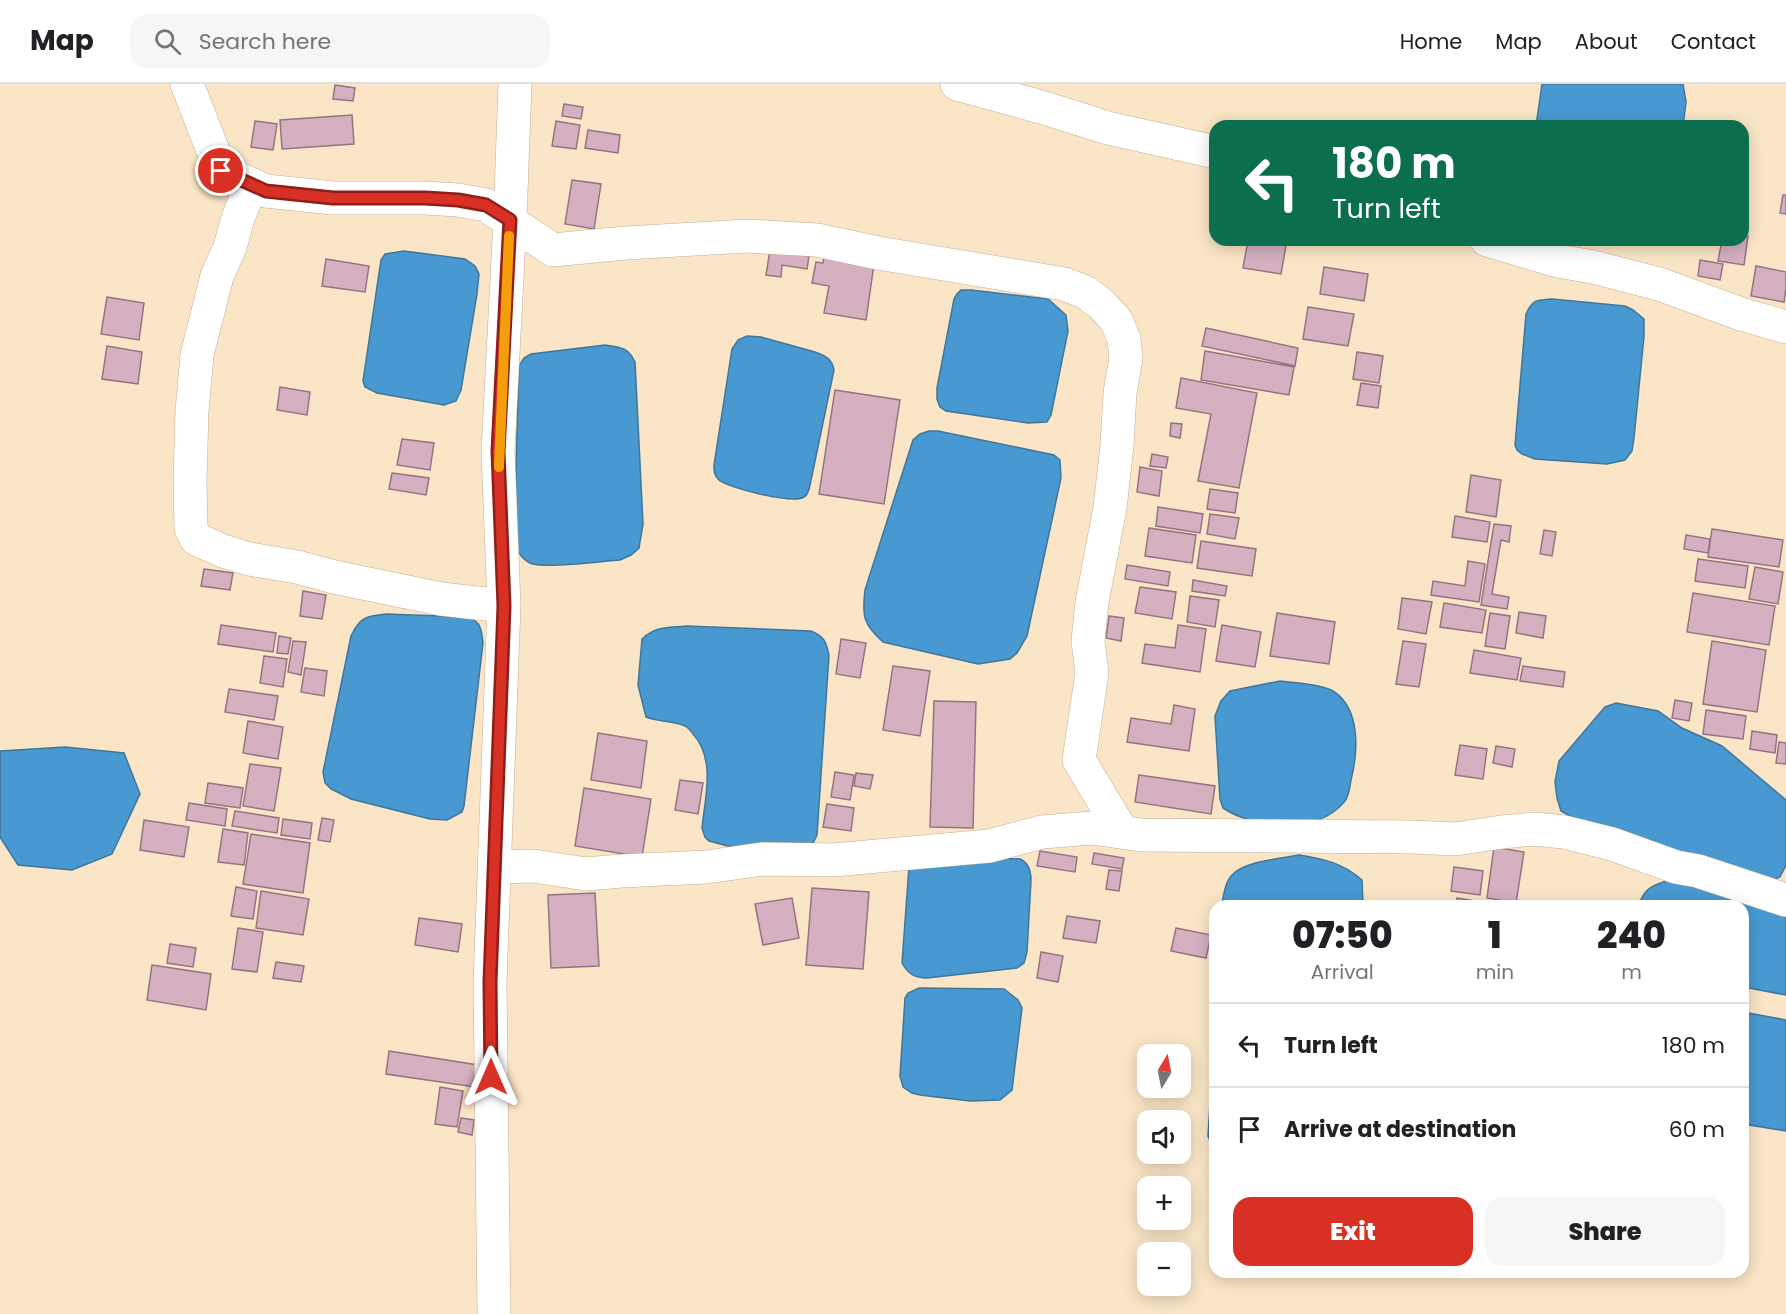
<!DOCTYPE html>
<html lang="en">
<head>
<meta charset="utf-8">
<style>
  body { margin:0; font-family:Poppins,sans-serif; background:#f6f6f6; color:#202124; height:100vh; display:flex; flex-direction:column; font-size:22px; white-space:nowrap }
  * { box-sizing:border-box; margin:0 }
  p { font-size:20px; color:#757577 }
  .icon { flex:none; width:33px; height:33px; fill:none; stroke:currentColor; stroke-width:2; stroke-linecap:round; stroke-linejoin:round }
  .map { position:relative; flex:1; overflow:hidden }
  .details { position:absolute; left:1209px; top:816px; width:540px; height:378px; display:flex; flex-direction:column; background:#fff; border-radius:18px; box-shadow:0 3px 15px #0003 }
  .details>* { flex:none }
  .hud { position:absolute; left:1209px; top:36px; width:540px; height:126px; border-radius:18px; box-shadow:0 3px 15px #0003; background:#0b6e4f; color:#fff; overflow:hidden }
  .needle { width:39px; rotate:10deg }
  .controls { position:absolute; left:1137px; top:960px; display:grid; gap:12px }
  .controls a { display:grid; place-items:center; width:54px; height:54px; border-radius:12px; background:#fff; box-shadow:0 3px 15px #0003; font-size:30px }
  .pin { position:absolute; display:grid; place-items:center; width:51px; height:51px; color:#fff; margin:-26px; border:3px solid #fff; border-radius:50%; box-shadow:0 2px 6px #0007 }
  .me { position:absolute; width:66px; margin:-33px; rotate:0deg; stroke-linejoin:round; filter:drop-shadow(0 0 4px #0008) }
  .turn { display:flex; align-items:center; gap:21px; height:126px; padding:0 24px; font-size:27px }
  .turn .icon { width:78px; height:78px; stroke-width:2.5 }
  .turn b { display:block; font-size:42px; line-height:51px }
  .eta { display:flex; justify-content:space-evenly; align-items:center; height:102px; text-align:center }
  .eta b { font-size:36px; font-weight:800; line-height:42px }
  .action { display:flex; gap:12px; margin-top:auto; padding:12px 24px }
  .action a { flex:1; height:69px; border-radius:18px; background:#d93025; color:#fff; font-size:24px; font-weight:800; line-height:69px; text-align:center }
  .action a+a { background:#f6f6f6; color:#202124 }
  ul { padding:0; list-style:none }
  li { display:flex; align-items:center; gap:18px; height:84px; padding:0 24px; border-top:2px solid #e0e0e0 }
  li div { flex:1 }
  li b { display:block; font-size:22px }
  li em { font-style:normal }
  header { display:flex; align-items:center; gap:36px; box-sizing:border-box; height:84px; padding:0 30px; background:#fff; border-bottom:2px solid #e0e0e0 }
  header strong { font-size:28px }
  nav { display:flex; gap:33px; margin-inline-start:auto; font-size:21px }
  .search { width:420px; height:54px; background:#f6f6f6; display:flex; align-items:center; gap:15px; box-sizing:border-box; padding:0 21px; border-radius:18px; color:#757577; font-size:22px }
  .map>svg:first-child { display:block }
  .water { fill:#4899d2; stroke:#3f769a; stroke-width:1.5 }
  .building { fill:#d5b0c0; stroke:#957382; stroke-width:1.5 }
  .lines { fill:none; stroke-linecap:round; stroke-linejoin:round }
  .minor-casing { stroke:#c4af92; stroke-width:34 }
  .minor { stroke:#fff; stroke-width:33 }
  .route-casing { stroke:#8d1f18; stroke-width:15 }
  .route { stroke:#d93025; stroke-width:10 }
  .slow { stroke:#f59e0b; stroke-width:10 }
</style>
</head>
<body>
<header>
<strong>Map</strong>
<div class="search"><svg class="icon" aria-label="search" viewBox="0 0 24 24"><circle cx="10" cy="10" r="6"/><path d="M15 15l6 6"/></svg>Search here</div>
<nav><a>Home</a><a>Map</a><a>About</a><a>Contact</a></nav>
</header>
<div class="map">
<svg width="1786" height="1230" viewBox="0 0 1786 1230">
  <rect width="100%" height="100%" fill="#fae5c6"/>
  <path class="water" d="M1542 0H1683L1686 18 1683 42H1536Z
    M404 167 465 175 475 182 479 190 477 210 461 306 456 317 444 321 377 309 365 303 363 297 381 176 385 170Z
    M961 206H971L1048 215 1066 231 1068 247 1051 331 1047 338 1028 339 946 327 940 323 937 315V304L954 215 957 210Z
    M1552 215 1625 222 1633 226 1644 235V252L1634 354 1632 367 1625 376 1607 380 1535 375 1522 370 1517 366 1515 361 1526 230C1533 215 1537 216 1552 215Z
    M747 252 761 253 815 268C826 272 832 275 834 286L810 401C809 406 808 411 804 413 793 420 726 404 718 395 714 391 714 386 714 381L732 265 738 256Z
    M605 261C620 263 628 263 635 278L643 440 639 464 631 471 620 476C602 477 543 485 530 479 520 474 517 466 514 456L519 282 524 274 531 270Z
    M929 347H938L1054 371 1060 376 1061 394 1027 552 1017 569 1010 575 978 580 883 558C863 540 862 532 865 506L913 356 920 350Z
    M386 530 468 533C482 539 481 545 483 559L464 722 462 728 447 736 430 735 351 715 331 705 325 699 323 688 351 552C360 533 366 532 386 530Z
    M686 542 811 547C825 553 826 558 829 571L817 751 813 759 784 765 728 762 709 757 705 753 702 744C705 714 716 675 693 650 693 649 688 644 687 643 676 637 659 638 646 633L638 601 642 555C656 542 668 544 686 542Z
    M1280 597C1294 599 1321 600 1333 607 1361 625 1358 668 1351 696 1350 702 1349 712 1345 717 1318 751 1255 745 1223 724L1220 715 1215 632 1221 617 1230 607Z
    M1616 619 1658 627 1682 644 1722 662 1786 716V781L1780 793 1770 797 1572 733 1561 727 1557 714 1555 698 1559 677 1605 623Z
    M65 663 124 669 140 710 112 770 72 786 18 781 0 753V667Z
    M924 771 1020 775C1029 779 1031 787 1031 796L1027 868 1024 879 1017 884 927 894C915 894 908 890 902 879L909 783Z
    M1299 771C1324 775 1343 779 1362 796L1363 822H1222C1223 812 1225 798 1232 791 1245 777 1280 775 1299 771Z
    M1670 796 1786 829V911L1743 903V822H1638C1645 804 1652 801 1670 796Z
    M919 904 1004 905 1018 916 1022 924 1012 1006 1000 1016 970 1017 920 1011 912 1009 903 1003 900 992 905 914 908 909Z
    M1743 928 1786 936V1047L1743 1040Z
    M1215 939V1068L1208 1052Z"/>
  <path class="building" d="M335 1 355 4 353 17 333 15Z
    M564 20 583 23 581 35 562 32Z
    M352 31 354 60 282 65 280 36Z
    M255 37 277 40 273 66 251 63Z
    M556 37 580 41 576 65 552 62Z
    M588 46 620 51 618 69 585 64Z
    M572 96 601 100 594 145 565 140Z
    M1783 111H1786V130L1780 129Z
    M1743 151 1748 152 1744 181 1718 177 1722 156H1743Z
    M1248 156H1287L1281 190 1243 184Z
    M770 166 809 172 807 185 782 181 781 193 766 191Z
    M824 172 874 180 866 236 824 229 829 202 812 199 816 178 823 179Z
    M326 175 369 182 365 208 322 202Z
    M1700 176 1723 180 1720 196 1698 192Z
    M1756 182 1786 188V204L1784 218 1751 212Z
    M1324 183 1368 190 1364 217 1320 210Z
    M107 213 144 219 139 256 101 250Z
    M1308 223 1354 230 1348 262 1303 255Z
    M1206 244 1298 264 1295 282 1202 262Z
    M107 262 142 268 138 300 102 295Z
    M1205 267 1294 283 1289 311 1201 296Z
    M1357 268 1383 272 1379 299 1353 295Z
    M1181 294 1257 309 1239 404 1198 397 1211 330 1176 324Z
    M1361 299 1381 302 1378 324 1357 321Z
    M280 303 310 308 307 331 277 326Z
    M835 306 900 316 884 420 819 410Z
    M1171 339 1182 340 1180 354 1170 352Z
    M402 355 434 359 430 386 397 381Z
    M1152 370 1168 373 1166 384 1150 382Z
    M1140 383 1162 387 1159 412 1137 408Z
    M392 389 429 394 426 411 389 405Z
    M1471 391 1501 396 1496 433 1466 428Z
    M1210 405 1238 409 1235 429 1207 425Z
    M1158 423 1203 430 1200 449 1156 442Z
    M1210 430 1239 434 1235 455 1207 450Z
    M1455 432 1490 438 1487 458 1452 453Z
    M1494 440 1511 442 1509 458 1501 456 1492 510 1509 513 1507 525 1481 521Z
    M1149 444 1196 451 1192 479 1145 472Z
    M1712 445 1783 456 1779 483 1708 473Z
    M1544 446 1556 448 1552 472 1540 470Z
    M1686 451 1710 455 1708 469 1684 465Z
    M1201 457 1256 465 1252 492 1197 484Z
    M1698 475 1748 482 1745 504 1695 497Z
    M1468 477 1485 480 1479 518 1431 511 1433 497 1465 502Z
    M1127 481 1170 488 1168 502 1125 495Z
    M1755 483 1783 488 1778 520 1749 515Z
    M204 485 233 489 230 506 201 502Z
    M1193 496 1227 502 1225 512 1192 507Z
    M1140 503 1176 508 1172 535 1135 529Z
    M303 507 326 511 322 535 300 532Z
    M1693 509 1775 522 1769 561 1687 548Z
    M1190 512 1219 516 1215 543 1187 538Z
    M1402 514 1432 518 1426 550 1398 545Z
    M1444 519 1486 526 1482 549 1440 543Z
    M1519 528 1546 532 1543 554 1516 549Z
    M1277 529 1335 538 1329 580 1270 572Z
    M1490 529 1510 532 1505 565 1485 562Z
    M1109 532 1124 534 1121 557 1106 554Z
    M221 541 276 549 273 568 218 560Z
    M1178 541 1206 545 1200 588 1142 579 1145 560 1175 564Z
    M1222 541 1261 548 1255 583 1216 577Z
    M279 552 291 554 288 570 277 569Z
    M841 555 866 559 860 594 836 590Z
    M293 557 306 558 301 591 288 588Z
    M1403 557 1426 560 1419 603 1396 600Z
    M1712 557 1766 566 1757 628 1703 620Z
    M1474 566 1521 574 1517 596 1470 589Z
    M264 572 287 575 283 603 260 599Z
    M893 582 930 587 920 652 883 646Z
    M1523 582 1565 588 1563 603 1520 597Z
    M305 584 327 587 324 612 301 608Z
    M229 605 278 612 274 636 225 628Z
    M1675 616 1692 619 1689 637 1672 634Z
    M934 617 976 618 973 744 930 743Z
    M1174 621 1195 625 1189 667 1127 658 1131 634 1171 640Z
    M1706 626 1746 632 1743 655 1703 650Z
    M248 637 283 643 278 675 243 669Z
    M1752 647 1777 651 1775 669 1750 665Z
    M598 649 647 657 641 704 591 696Z
    M1779 658 1786 659V680L1776 679Z
    M1460 661 1487 665 1483 695 1455 691Z
    M1496 662 1515 665 1512 683 1493 679Z
    M250 680 281 684 274 727 243 722Z
    M835 688 854 691 850 716 831 713Z
    M856 689 873 691 870 705 854 702Z
    M1139 691 1215 702 1211 730 1135 718Z
    M680 696 703 699 698 730 675 726Z
    M208 699 243 704 240 724 205 719Z
    M584 704 651 715 642 773 575 762Z
    M189 719 227 725 225 742 186 736Z
    M827 720 854 724 851 747 823 743Z
    M235 727 279 734 277 749 232 742Z
    M322 734 334 736 330 758 318 756Z
    M283 735 312 739 310 755 281 751Z
    M144 736 189 743 184 773 140 766Z
    M223 745 248 749 244 781 218 778Z
    M251 750 310 759 303 809 243 800Z
    M1494 763 1524 768 1516 819 1487 814Z
    M1040 767 1077 773 1075 788 1037 782Z
    M1094 769 1124 774 1122 785 1092 780Z
    M1454 783 1483 787 1480 811 1451 807Z
    M1109 786 1122 787 1119 807 1106 805Z
    M236 803 257 807 253 835 231 832Z
    M812 804 869 808 863 885 806 881Z
    M261 807 309 815 303 851 256 844Z
    M595 809 599 882 551 884 548 811Z
    M792 814 799 854 763 861 755 820Z
    M1457 814 1505 822H1456Z
    M1067 832 1100 837 1096 859 1063 854Z
    M419 834 462 840 458 868 415 861Z
    M238 844 263 848 257 888 232 885Z
    M1176 844 1211 851 1206 874 1171 867Z
    M170 860 196 864 193 883 167 879Z
    M1041 868 1063 872 1058 898 1037 894Z
    M276 878 304 882 301 898 273 894Z
    M152 881 211 890 206 926 147 916Z
    M389 967 478 981 475 1003 386 990Z
    M440 1003 463 1007 457 1043 435 1040Z
    M461 1034 474 1036 472 1051 458 1048Z"/>
  <g class="lines">
    <g class="minor-casing">
      <path id="minor" d="M187 0 221 87 266 107 333 114H425L458 116 486 121 553 166 626 159 747 152 817 156 878 169 1064 200 1085 208 1101 220 1116 236 1124 255 1126 274 1120 309 1117 361 1110 424 1092 518 1088 557 1092 589 1079 676 1122 748
        M957 0 1041 23 1108 44 1215 68
        M251 101 238 134 230 163 217 192 197 271 192 327 190 397 191 444 196 455 223 467 249 475 297 483 334 493 441 515 504 522
        M1487 156 1558 177 1593 183 1659 200 1741 230 1786 243
        M495 783 534 782 586 790 621 787 706 783 762 775 833 776 989 762 1042 748 1092 744 1141 751 1411 753 1456 755 1502 748 1534 745 1564 748 1612 760 1676 783 1698 787 1786 816
        M494 1230 490 898 504 522 498 367 510 136 515 0"/>
    </g>
    <use href="#minor" class="minor"/>
  </g>
  <g class="lines">
    <g class="route-casing">
      <path id="route" d="M221 87 266 107 333 114H425L458 116 486 121 510 136 498 367 504 522 490 898 491 993"/>
    </g>
    <use href="#route" class="route"/>
    <path class="slow" d="M499 383 509 152"/>
  </g>
</svg>
<div class="controls">
<a><svg class="needle" viewBox="-14 -14 28 28"><path d="M0-13l5 13h-10z" fill="#e53935"/><path d="M0 13l5-13h-10z" fill="#757577"/></svg></a>
<a><svg class="icon" aria-label="sound" viewBox="0 0 24 24"><path d="M4 9h4l5-4v14l-5-4H4zM17 9q2 3 0 6"/></svg></a>
<a>+</a>
<a>−</a>
</div>
<div class="pin" style="left:221px;top:87px;background:#d93025"><svg class="icon" aria-label="arrive" viewBox="0 0 24 24"><path d="M6 21V4h12l-3 4 3 4H6"/></svg></div>
<svg class="me" style="left:491px;top:993px" viewBox="-20 -20 40 40"><path d="M0-17L14 15 0 8-14 15z" fill="#d93025" stroke="#fff" stroke-width="4"/></svg>
<div class="hud">
<div class="turn"><svg class="icon" aria-label="left" viewBox="0 0 24 24"><path d="M17 20v-9H6M10 6l-5 5 5 5"/></svg><div><b>180 m</b>Turn left</div></div>
</div>
<section class="details">
<div class="eta">
<div><b>07:50</b><p>Arrival</p></div>
<div><b>1</b><p>min</p></div>
<div><b>240</b><p>m</p></div>
</div>
<ul>
<li><svg class="icon" aria-label="left" viewBox="0 0 24 24"><path d="M17 20v-9H6M10 6l-5 5 5 5"/></svg><div><b>Turn left</b></div><em>180 m</em></li>
<li><svg class="icon" aria-label="arrive" viewBox="0 0 24 24"><path d="M6 21V4h12l-3 4 3 4H6"/></svg><div><b>Arrive at destination</b></div><em>60 m</em></li>
</ul>
<div class="action"><a>Exit</a><a>Share</a></div>
</section>
</div>
</body>
</html>
